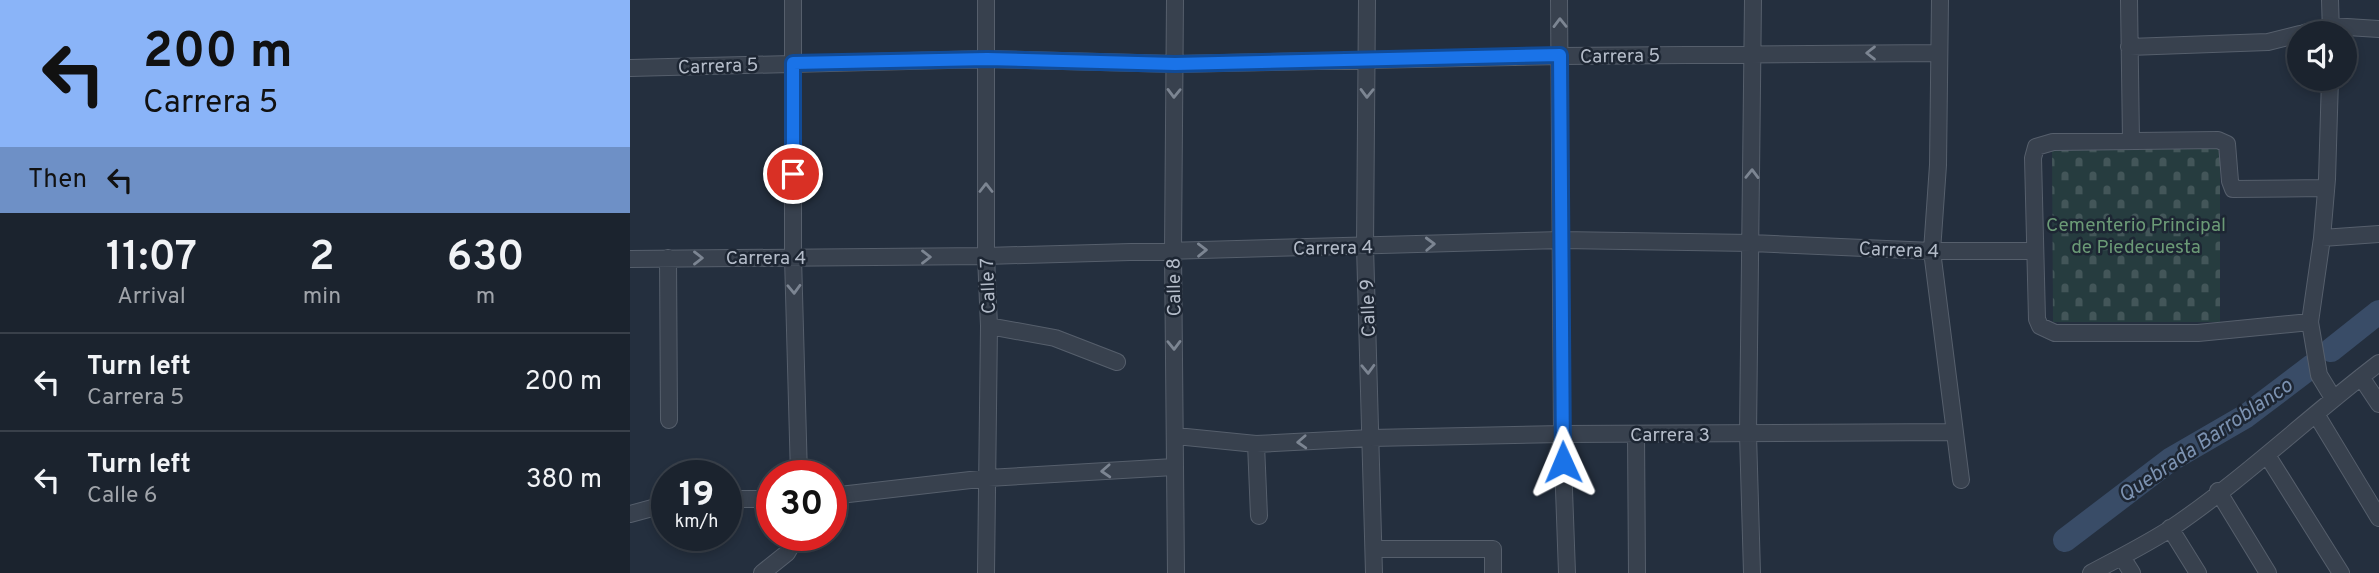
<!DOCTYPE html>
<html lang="en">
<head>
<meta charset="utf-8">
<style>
  body { margin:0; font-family:Overpass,sans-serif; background:#282f3a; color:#f1f3f6; height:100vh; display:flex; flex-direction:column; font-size:26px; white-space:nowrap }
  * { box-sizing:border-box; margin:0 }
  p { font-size:23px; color:#a0a4aa }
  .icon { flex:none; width:38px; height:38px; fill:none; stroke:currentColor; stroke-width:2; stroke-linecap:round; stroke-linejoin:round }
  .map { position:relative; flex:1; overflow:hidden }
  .panel { display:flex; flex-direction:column; background:#1b232e; width:630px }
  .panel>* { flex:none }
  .hud { background:#8ab4f8; color:#111; overflow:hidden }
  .controls { position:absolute; left:1657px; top:21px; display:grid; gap:14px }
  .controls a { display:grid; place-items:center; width:70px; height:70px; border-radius:50%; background:#1b232e; box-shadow:0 4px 10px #0003,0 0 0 2px #39404a; font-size:35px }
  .speed { position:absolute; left:21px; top:460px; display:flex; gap:14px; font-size:35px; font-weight:700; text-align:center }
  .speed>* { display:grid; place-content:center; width:91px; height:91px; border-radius:50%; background:#1b232e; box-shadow:0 4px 10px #0003,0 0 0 2px #39404a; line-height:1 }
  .speed small { font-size:18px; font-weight:400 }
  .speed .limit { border:10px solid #d22; background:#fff; color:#111 }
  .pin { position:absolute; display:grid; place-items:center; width:60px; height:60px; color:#fff; margin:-30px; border:4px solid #fff; border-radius:50%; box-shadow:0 2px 7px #0007 }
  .me { position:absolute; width:77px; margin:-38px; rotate:359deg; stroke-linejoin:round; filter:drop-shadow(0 0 5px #0008) }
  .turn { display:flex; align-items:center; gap:24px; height:147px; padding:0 28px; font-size:32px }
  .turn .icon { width:91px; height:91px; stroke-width:2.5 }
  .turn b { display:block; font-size:49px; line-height:60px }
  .then { display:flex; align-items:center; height:66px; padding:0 28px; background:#0003; gap:14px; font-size:26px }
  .eta { display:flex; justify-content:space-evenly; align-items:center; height:119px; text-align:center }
  .eta b { font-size:42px; font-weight:600; line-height:49px }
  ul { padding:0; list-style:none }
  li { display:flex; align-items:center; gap:21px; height:98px; padding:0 28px; border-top:2px solid #39404a }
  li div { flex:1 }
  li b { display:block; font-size:26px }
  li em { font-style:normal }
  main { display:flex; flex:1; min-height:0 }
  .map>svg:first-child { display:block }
  .cemetery { fill:url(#cemetery-stones) }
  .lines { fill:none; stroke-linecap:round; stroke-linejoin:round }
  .river { stroke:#394c67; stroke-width:24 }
  .minor-casing { stroke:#565f6c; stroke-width:18 }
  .minor { stroke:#38414e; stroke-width:16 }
  .oneway { stroke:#7c8592 }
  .route-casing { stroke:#114b97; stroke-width:18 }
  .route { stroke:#1a73e8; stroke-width:12 }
  .labels { text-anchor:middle; stroke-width:5; stroke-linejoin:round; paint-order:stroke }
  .street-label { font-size:19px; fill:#b4bcc9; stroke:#1d2633 }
  .park-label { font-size:19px; fill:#6b9a76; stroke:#1d2633 }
  .water-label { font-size:21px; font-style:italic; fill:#7c92b1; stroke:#1d2633 }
</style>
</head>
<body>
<main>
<section class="panel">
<div class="hud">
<div class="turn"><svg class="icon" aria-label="left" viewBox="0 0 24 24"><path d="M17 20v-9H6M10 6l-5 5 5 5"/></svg><div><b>200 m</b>Carrera 5</div></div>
<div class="then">Then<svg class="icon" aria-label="left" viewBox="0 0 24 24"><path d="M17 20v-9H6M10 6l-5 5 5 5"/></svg></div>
</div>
<div class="eta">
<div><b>11:07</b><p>Arrival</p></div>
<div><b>2</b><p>min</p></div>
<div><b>630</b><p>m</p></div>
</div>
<ul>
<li><svg class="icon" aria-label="left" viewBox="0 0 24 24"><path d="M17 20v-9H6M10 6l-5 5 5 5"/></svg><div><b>Turn left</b><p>Carrera 5</p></div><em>200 m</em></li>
<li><svg class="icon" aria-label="left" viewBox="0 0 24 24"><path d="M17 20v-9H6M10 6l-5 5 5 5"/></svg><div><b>Turn left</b><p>Calle 6</p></div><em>380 m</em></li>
</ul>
</section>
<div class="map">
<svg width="1749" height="573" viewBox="0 0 1749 573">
  <defs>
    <pattern id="cemetery-stones" width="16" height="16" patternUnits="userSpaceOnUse" patternTransform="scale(1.75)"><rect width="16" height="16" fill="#263c3f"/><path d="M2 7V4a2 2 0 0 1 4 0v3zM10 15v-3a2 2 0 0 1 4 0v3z" fill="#435659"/></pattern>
  </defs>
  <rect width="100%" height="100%" fill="#242f3e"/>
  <path class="cemetery" d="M1590 146V322H1423L1422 148Z"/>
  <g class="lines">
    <path class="river" d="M1701 350 1749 312
      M1435 540 1540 460 1616 416 1682 366"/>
    <g class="minor-casing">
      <path id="minor" d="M163 0V257L169 476
        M356 0V256L359 326 356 573
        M545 0 543 251 546 573
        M737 0 735 246 744 573
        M929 0 932 434 937 573
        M1310 0 1308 165 1302 251 1331 480
        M1499 0 1501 141
        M1700 0 1701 33
        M1674 33 1701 26 1749 29
        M1499 47 1638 42 1670 34
        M0 68 357 59 545 64 931 56 1309 53
        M1700 79 1697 179 1692 238 1680 322 1689 375 1703 398
        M1692 238 1749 234
        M38 258 39 420
        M0 259 356 256 931 240 1121 243 1302 251H1405
        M1680 322 1568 333H1425L1410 326 1407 319 1403 158 1406 147 1423 142 1588 140 1597 144 1600 181 1603 189 1696 188
        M359 326 425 338 487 362
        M1731 377 1749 404
        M1686 414 1749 518
        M1006 434 1007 573
        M546 436 626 444 741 438 932 434 1325 432
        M626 444 629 516
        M1637 455 1711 573
        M1588 491 1638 573
        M201 496 358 478 544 467
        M96 499H142
        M0 514 37 504
        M1540 528 1568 573
        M744 549H863V573
        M1492 557 1502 573
        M132 573 157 553 167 536
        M1122 573 1118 434 1123 0
        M1461 573C1487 559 1515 545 1540 529 1614 479 1678 417 1749 363"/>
    </g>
    <use href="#minor" class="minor"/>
  </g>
  <defs><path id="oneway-chevron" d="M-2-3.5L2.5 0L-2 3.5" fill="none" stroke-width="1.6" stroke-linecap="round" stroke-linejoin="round" transform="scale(1.75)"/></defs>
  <g class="oneway">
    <use href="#oneway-chevron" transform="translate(930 23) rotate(-91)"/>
    <use href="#oneway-chevron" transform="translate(1241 53) rotate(180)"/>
    <use href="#oneway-chevron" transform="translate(544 93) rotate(91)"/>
    <use href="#oneway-chevron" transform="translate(737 93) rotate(91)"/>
    <use href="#oneway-chevron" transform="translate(1122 174) rotate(-89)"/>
    <use href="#oneway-chevron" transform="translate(356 188) rotate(-90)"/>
    <use href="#oneway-chevron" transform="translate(800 244) rotate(-2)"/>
    <use href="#oneway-chevron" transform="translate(572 250) rotate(-1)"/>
    <use href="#oneway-chevron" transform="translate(296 257)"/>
    <use href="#oneway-chevron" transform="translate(68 258)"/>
    <use href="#oneway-chevron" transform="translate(164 289) rotate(88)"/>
    <use href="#oneway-chevron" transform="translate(544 345) rotate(89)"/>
    <use href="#oneway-chevron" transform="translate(738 369) rotate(88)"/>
    <use href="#oneway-chevron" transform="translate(672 442) rotate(177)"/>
    <use href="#oneway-chevron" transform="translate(476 471) rotate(177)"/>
  </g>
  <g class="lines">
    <g class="route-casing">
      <path id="route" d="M163 174V63L357 59 545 64 930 55 933 462"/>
    </g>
    <use href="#route" class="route"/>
  </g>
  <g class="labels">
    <g class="street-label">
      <text transform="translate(990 55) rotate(-1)" y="7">Carrera 5</text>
      <text transform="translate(88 65) rotate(-2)" y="7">Carrera 5</text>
      <text transform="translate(703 247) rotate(-1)" y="7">Carrera 4</text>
      <text transform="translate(1269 249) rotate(2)" y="7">Carrera 4</text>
      <text x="136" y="264">Carrera 4</text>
      <text transform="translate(357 286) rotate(-92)" y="7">Calle 7</text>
      <text transform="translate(543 287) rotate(-91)" y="7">Calle 8</text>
      <text transform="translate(737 308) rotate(-92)" y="7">Calle 9</text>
      <text x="1040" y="441">Carrera 3</text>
    </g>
    <g class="park-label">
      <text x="1506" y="231">Cementerio Principal<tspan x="1506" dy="22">de Piedecuesta</tspan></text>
    </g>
    <g class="water-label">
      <text transform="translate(1575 440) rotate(-34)" y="7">Quebrada Barroblanco</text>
    </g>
  </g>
</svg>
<div class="controls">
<a><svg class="icon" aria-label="sound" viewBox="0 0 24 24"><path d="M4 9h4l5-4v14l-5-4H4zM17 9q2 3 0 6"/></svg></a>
</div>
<div class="speed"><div>19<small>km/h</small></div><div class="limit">30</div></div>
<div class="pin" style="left:163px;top:174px;background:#d93025"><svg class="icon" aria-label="arrive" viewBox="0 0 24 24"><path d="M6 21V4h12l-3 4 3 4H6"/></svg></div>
<svg class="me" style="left:933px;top:462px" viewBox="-20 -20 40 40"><path d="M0-17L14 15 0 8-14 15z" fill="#1a73e8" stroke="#fff" stroke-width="4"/></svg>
</div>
</main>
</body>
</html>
